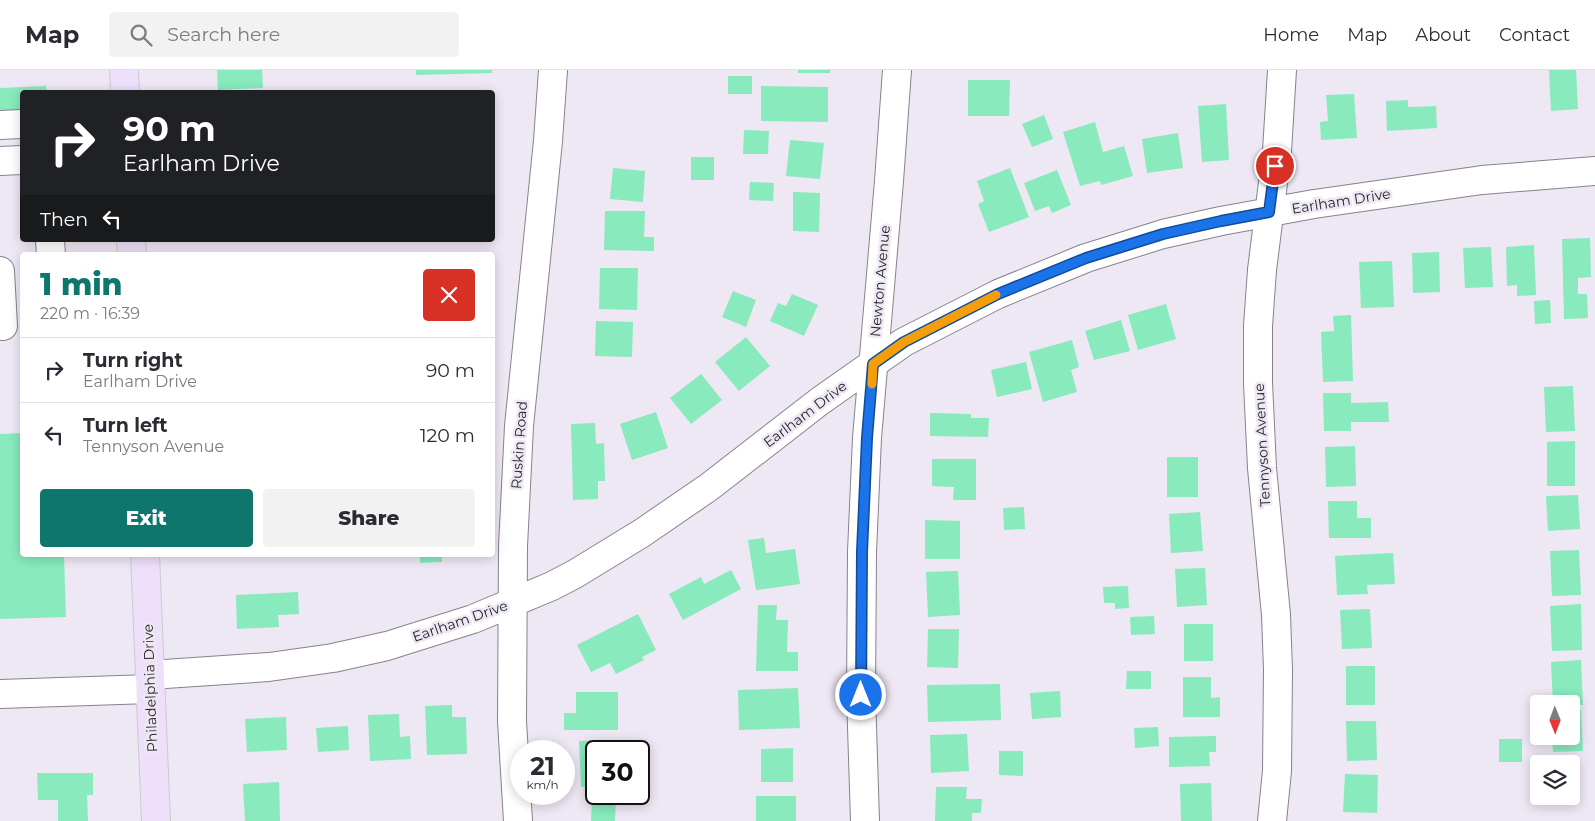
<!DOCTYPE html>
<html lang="en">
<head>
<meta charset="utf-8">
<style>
  body { margin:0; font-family:Montserrat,sans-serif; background:#f2f2f3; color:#2b2b33; height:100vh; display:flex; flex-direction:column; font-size:19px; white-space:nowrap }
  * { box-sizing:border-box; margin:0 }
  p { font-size:16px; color:#7c7c81 }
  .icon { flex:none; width:28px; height:28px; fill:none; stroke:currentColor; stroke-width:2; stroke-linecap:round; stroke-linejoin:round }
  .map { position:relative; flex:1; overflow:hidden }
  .drawer { position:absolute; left:20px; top:182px; width:475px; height:305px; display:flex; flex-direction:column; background:#fff; border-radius:5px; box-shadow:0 2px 12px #0003 }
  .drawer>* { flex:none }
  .top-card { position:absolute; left:20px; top:20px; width:475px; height:152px; border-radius:5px; box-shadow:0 2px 12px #0003; background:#202124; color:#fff; overflow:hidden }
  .needle { width:32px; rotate:179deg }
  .controls { position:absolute; left:1530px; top:625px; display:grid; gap:10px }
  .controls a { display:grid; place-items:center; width:50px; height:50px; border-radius:5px; background:#fff; box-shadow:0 2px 12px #0003; font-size:25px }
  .speed { position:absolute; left:510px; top:670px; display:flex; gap:10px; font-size:25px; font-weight:700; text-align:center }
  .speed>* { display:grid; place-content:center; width:65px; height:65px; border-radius:50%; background:#fff; box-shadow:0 2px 12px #0003; line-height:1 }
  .speed small { font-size:12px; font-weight:400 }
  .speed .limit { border:2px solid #111; border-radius:8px; background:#fff; color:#111 }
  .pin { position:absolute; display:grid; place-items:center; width:42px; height:42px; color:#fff; margin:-21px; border:2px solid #fff; border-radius:50%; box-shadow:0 1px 5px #0007 }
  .me { position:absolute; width:55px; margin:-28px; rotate:0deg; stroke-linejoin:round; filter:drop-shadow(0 0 4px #0008) }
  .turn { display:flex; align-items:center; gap:18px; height:105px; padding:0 20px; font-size:22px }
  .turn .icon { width:65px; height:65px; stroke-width:2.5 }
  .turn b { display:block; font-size:35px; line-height:42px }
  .then { display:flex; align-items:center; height:48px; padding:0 20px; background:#0003; gap:10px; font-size:19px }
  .round { display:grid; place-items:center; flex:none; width:52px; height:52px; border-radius:5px; background:#f2f2f3 }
  .overview { display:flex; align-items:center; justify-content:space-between; height:85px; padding:0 20px }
  h1 { font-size:30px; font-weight:800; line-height:38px; color:#0f766e }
  .cta { display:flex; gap:10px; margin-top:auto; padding:10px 20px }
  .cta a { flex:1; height:58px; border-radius:5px; background:#0f766e; color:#fff; font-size:20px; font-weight:800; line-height:58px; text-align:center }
  .cta a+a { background:#f2f2f3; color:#2b2b33 }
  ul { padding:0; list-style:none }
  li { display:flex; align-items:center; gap:15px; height:65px; padding:0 20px; border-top:1px solid #e1e1e2 }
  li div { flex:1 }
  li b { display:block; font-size:19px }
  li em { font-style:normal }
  header { display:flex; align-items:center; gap:30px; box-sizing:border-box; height:70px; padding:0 25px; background:#fff; border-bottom:1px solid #e1e1e2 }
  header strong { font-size:24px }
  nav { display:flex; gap:28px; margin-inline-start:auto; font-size:18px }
  .search { width:350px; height:45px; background:#f2f2f3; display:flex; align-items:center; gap:12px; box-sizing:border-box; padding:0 18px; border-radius:5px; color:#7c7c81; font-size:19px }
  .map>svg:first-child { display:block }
  .building { fill:#88eabd }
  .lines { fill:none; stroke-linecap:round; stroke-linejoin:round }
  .minor-casing { stroke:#88828d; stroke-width:30 }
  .major-casing { stroke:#cbcacc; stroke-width:30 }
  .minor { stroke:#fff; stroke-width:28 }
  .major { stroke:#eedffa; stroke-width:28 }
  .route-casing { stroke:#114b97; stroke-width:12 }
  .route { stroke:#1a73e8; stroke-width:9 }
  .slow { stroke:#f59e0b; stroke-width:9 }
  .labels { text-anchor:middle; stroke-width:5; stroke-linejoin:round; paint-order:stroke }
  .street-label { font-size:14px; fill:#272429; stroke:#eee7f4 }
</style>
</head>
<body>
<header>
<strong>Map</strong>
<div class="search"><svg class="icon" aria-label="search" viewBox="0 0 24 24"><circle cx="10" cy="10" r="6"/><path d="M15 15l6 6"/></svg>Search here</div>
<nav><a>Home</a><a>Map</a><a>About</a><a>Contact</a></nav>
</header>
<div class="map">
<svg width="1595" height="751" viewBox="0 0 1595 751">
  <rect width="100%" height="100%" fill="#eee7f4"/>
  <path class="building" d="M217 0H262L263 18 218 20Z
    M416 0H492V3L416 5Z
    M798 0H830V3H798Z
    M1549 0H1576L1578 39 1551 41Z
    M728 6H752V24H728Z
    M968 10H1010L1009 46H968Z
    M46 16 47 22H22V49L0 42V18Z
    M761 16 828 17V52L761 51Z
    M1354 24 1357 68 1321 70 1320 52 1328 51 1326 25Z
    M1408 30V37L1436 36 1437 58 1387 61 1386 31Z
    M1226 34 1229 90 1202 92 1198 36Z
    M1044 45 1053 69 1032 77 1022 54Z
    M1095 52 1103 82 1124 76 1133 106 1101 115 1100 111 1080 116 1063 62Z
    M744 60 769 61 768 84H743Z
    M1178 63 1183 98 1147 103 1142 69Z
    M790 70 824 73 820 109 786 106Z
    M691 87H714V110H691Z
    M613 98 645 101 643 132 610 129Z
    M1010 98 1029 147 989 162 978 134 984 131 977 111Z
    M1057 100 1071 135 1052 143 1049 136 1035 141 1024 113Z
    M750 112 774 113 773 131 749 130Z
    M793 122 820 123 819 162 793 161Z
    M605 141H645L644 167H654V181L604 180Z
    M1590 168 1591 207 1578 208V224H1587L1588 248 1564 249 1562 169Z
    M1534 175 1536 225 1517 226V215L1507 216 1506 177Z
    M1491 177 1493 217 1465 218 1463 178Z
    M422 182 476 183V185H422Z
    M1439 182 1440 222 1413 223 1412 183Z
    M1392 191 1394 237 1361 238 1359 192Z
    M600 198H638L637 240 599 239Z
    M733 221 756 230 746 257 722 247Z
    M792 224 818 235 804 266 770 251 778 233 786 236Z
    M1550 230 1551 253 1535 254 1534 231Z
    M1166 234 1176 269 1138 280 1128 245Z
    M1351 245 1353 311 1323 312 1321 262 1334 261 1333 246Z
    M1121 250 1130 281 1094 290 1085 261Z
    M596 251 633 252 632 287 595 286Z
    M746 267 770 296 739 321 715 292Z
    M1072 270 1079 297 1071 300 1077 322 1043 332 1029 282Z
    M1026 292 1032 319 997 327 991 300Z
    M701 304 722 330 691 354 670 328Z
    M1573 316 1575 361 1546 362 1544 317Z
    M1323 323H1351V333L1388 332 1389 352H1351V361H1324Z
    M656 342 668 378 632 390 620 354Z
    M930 343 971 344V348H989L988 367 930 366Z
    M595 353 596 374 604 373 605 411H598V429L573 430 571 354Z
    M22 363V485H64L66 547 0 549V364Z
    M1575 371V416H1547V372Z
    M1355 376 1356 416 1326 417 1325 377Z
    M1167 387H1198V427H1167Z
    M932 389H976V430H953L954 417 932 416Z
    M1578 425 1580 459 1548 461 1546 426Z
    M1328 431H1357V448H1371V468H1329Z
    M1024 437 1025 459 1004 460 1003 438Z
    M1200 442 1203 481 1171 483 1169 444Z
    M925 450 960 451V489H925Z
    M764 468 766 483 795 479 800 514 756 520 748 470Z
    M1579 480 1581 525 1552 526 1550 481Z
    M1393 483 1395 514 1367 515 1368 524 1337 525 1335 486Z
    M420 485H442V492L420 493Z
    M1205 498 1207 535 1177 537 1175 499Z
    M731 500 741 519 683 550 669 524 701 507 704 514Z
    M958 501 960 545 928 547 926 502Z
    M1128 516 1129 538 1115 539V533H1104L1103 517Z
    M298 522 299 544 278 545 279 557 237 559 236 525Z
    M1581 534 1582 580 1552 581 1550 536Z
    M758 535H777L776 550H788L787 582H798V601H756Z
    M1370 539 1372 578 1342 579 1340 540Z
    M638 544 656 580 642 587 644 590 616 604 610 593 591 602 577 575Z
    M1154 546 1155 564 1131 565 1130 547Z
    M1184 554H1213V591H1184Z
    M928 559H959L958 598 927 597Z
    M1581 590 1583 635 1553 634 1551 592Z
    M1346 596H1375V635H1346Z
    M1127 601H1151V619H1126Z
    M1183 607H1211V628L1220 627V647H1183Z
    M1000 614 1001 650 928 652 927 615Z
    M798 618 800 658 739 660 738 620Z
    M1060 621 1061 647 1032 649 1030 623Z
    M576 622H618V660H564V643H576Z
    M452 635V647H466L467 684 427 685 425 636Z
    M1581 640 1583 681 1553 682 1552 666H1571V641Z
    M399 644 400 667 410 666 411 689 370 691 368 645Z
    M286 647 287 680 247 682 245 649Z
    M1346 651H1376L1377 690 1347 691Z
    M348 656 349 680 318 682 316 658Z
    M1158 657 1159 676 1135 678 1134 658Z
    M967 664 969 701 931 703 930 665Z
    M1216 666V682H1209L1210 696 1169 697V667Z
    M1499 669H1522V692H1499Z
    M611 670 612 681H596V717H581L579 671Z
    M793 678V712H761V679Z
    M999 681H1023V706L999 705Z
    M37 703H93V725H87L88 751H58V730H38Z
    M1345 704 1378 705 1377 743 1343 742Z
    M279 712 280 751H245L243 714Z
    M1211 713 1212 751H1181L1180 714Z
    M936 717H967L966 729H982L981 743H972V751H935Z
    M756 726H796V751H756Z
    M592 729 616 730 615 751H591Z"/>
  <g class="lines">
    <g class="minor-casing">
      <path id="minor" d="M0 55 22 54
        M0 91 22 90
        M50 170 51 185
        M0 201 3 256
        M150 605 269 597 333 588 387 576 473 549 552 516 575 504 642 463 709 417 820 331 904 272 998 224 1086 188 1163 164 1221 151 1314 134 1482 110 1595 101
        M0 624 150 619
        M518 751 512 651 513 476 519 356 548 71 553 0
        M865 751 861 625 862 482 867 368 889 111 897 0
        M1272 751 1277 701 1278 600 1276 545 1262 398 1258 313V256L1262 200 1277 81 1282 0"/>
    </g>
    <g class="major-casing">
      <path id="major" d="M124 0 125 22
        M131 170 132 185
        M145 485 156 751"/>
    </g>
    <use href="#minor" class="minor"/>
    <use href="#major" class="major"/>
  </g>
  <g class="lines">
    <g class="route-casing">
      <path id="route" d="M861 625 862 482 867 368 873 294 904 272 998 224 1086 188 1163 164 1221 151 1269 142 1275 96"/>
    </g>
    <use href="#route" class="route"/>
    <path class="slow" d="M872 314 873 294 904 272 996 225"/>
  </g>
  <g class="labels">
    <g class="street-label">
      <text transform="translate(1341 131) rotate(-9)" y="5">Earlham Drive</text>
      <text transform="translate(880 211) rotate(-85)" y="5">Newton Avenue</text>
      <text transform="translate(805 344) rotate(-37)" y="5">Earlham Drive</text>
      <text transform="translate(519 375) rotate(-86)" y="5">Ruskin Road</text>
      <text transform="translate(1262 375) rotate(-93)" y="5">Tennyson Avenue</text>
      <text transform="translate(460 551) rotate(-19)" y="5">Earlham Drive</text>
      <text transform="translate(150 618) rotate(-92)" y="5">Philadelphia Drive</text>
    </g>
  </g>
</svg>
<div class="controls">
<a><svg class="needle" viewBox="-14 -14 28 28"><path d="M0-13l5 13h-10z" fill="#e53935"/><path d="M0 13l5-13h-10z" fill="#7c7c81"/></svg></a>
<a><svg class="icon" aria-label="layers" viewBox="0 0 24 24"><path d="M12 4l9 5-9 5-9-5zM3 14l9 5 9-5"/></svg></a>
</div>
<div class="speed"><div>21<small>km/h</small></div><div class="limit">30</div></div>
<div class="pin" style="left:1275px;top:96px;background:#d93025"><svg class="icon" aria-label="arrive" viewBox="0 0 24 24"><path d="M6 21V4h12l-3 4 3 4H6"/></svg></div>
<svg class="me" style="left:861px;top:625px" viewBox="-20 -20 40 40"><circle r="17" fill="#1a73e8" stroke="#fff" stroke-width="3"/><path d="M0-11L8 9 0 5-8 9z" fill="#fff"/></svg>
<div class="top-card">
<div class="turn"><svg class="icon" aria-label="right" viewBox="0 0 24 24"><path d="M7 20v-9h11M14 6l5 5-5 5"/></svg><div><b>90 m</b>Earlham Drive</div></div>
<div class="then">Then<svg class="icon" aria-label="left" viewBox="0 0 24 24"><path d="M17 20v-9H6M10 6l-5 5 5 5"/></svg></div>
</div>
<section class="drawer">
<div class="overview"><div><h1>1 min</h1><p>220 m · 16:39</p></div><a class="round" style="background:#d93025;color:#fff"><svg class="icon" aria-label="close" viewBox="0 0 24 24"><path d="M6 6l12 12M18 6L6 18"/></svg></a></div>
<ul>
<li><svg class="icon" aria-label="right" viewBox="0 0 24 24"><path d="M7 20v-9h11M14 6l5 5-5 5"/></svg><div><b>Turn right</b><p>Earlham Drive</p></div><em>90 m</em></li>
<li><svg class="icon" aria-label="left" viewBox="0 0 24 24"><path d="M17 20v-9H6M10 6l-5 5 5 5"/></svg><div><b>Turn left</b><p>Tennyson Avenue</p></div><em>120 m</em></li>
</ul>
<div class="cta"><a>Exit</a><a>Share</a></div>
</section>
</div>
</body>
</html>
